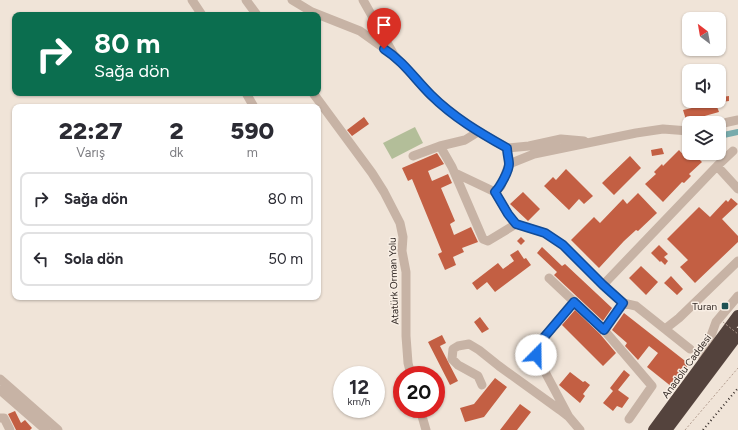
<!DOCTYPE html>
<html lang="tr">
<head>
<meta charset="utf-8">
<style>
  body { margin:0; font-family:Figtree,sans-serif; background:#f2f2f3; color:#2b2b33; height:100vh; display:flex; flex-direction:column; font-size:15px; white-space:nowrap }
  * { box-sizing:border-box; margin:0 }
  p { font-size:13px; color:#7c7c81 }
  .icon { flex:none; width:22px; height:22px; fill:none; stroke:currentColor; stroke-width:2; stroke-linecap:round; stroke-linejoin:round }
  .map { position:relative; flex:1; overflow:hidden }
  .panel { position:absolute; left:12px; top:104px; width:309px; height:196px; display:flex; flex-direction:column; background:#fff; border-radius:8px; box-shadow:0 1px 3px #0004 }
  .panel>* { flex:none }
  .guide { position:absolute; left:12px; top:12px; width:309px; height:84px; border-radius:8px; box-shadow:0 1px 3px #0004; background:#0b6e4f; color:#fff; overflow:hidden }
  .needle { width:26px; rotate:329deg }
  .buttons { position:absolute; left:682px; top:12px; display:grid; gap:8px }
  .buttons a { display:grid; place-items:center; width:44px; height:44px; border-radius:8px; background:#fff; box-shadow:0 1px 3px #0004; font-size:20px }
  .speed { position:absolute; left:333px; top:366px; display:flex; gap:8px; font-size:20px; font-weight:700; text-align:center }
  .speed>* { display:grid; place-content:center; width:52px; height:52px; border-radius:50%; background:#fff; box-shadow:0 1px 3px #0004; line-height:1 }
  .speed small { font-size:10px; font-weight:400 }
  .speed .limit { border:6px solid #d22; background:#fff; color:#111 }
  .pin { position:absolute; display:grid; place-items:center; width:34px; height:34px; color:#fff; margin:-41px -17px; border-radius:50% 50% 50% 0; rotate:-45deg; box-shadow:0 0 4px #0007 }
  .pin .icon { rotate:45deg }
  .me { position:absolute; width:44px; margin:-22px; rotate:22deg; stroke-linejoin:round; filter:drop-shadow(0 0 3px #0008) }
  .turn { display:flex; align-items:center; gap:14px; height:84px; padding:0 16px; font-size:18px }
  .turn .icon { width:52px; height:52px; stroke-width:2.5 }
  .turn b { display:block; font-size:28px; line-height:34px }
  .eta { display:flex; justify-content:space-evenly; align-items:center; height:68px; text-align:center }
  .eta b { font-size:24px; font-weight:800; line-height:28px }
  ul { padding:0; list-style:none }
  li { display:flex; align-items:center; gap:12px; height:54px; margin:0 8px 6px; padding:0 8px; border:2px solid #e1e1e2; border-radius:8px }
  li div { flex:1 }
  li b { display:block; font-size:15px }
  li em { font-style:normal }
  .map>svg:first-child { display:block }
  .green { fill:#b3be99 }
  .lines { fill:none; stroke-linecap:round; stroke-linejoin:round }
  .canal { stroke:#78abac; stroke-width:6 }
  .building { fill:#c35f43 }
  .path { stroke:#b39d8f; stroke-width:1; stroke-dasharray:2 2; stroke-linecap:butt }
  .minor { stroke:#c7b3a5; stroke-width:9 }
  .highway { stroke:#54433d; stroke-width:12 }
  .rail { stroke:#332a26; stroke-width:2; stroke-dasharray:1 3; stroke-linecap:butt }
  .path-bridge { stroke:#b39d8f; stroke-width:1; stroke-dasharray:2 2; stroke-linecap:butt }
  .route-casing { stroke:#114b97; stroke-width:10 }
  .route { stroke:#1a73e8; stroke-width:7 }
  .poi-dot { fill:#1d5153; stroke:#f8eee4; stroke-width:1.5 }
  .labels { text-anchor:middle; stroke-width:3; stroke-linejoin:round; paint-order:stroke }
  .street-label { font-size:10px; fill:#332a26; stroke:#f8eee4 }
  .poi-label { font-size:10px; fill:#332a26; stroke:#f8eee4; text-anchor:end }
</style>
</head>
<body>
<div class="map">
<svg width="738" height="430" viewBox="0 0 738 430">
  <rect width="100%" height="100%" fill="#f0e4d8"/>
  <path class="green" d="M415 127 423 143 392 159 383 143Z"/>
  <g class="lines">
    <path class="canal" d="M719 136 738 132"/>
  </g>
  <path class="building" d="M729 96V101L722 102 721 97Z
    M709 104V106L716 104 719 112 694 119 695 123H687L683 110Z
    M364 117 369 124 352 136 347 130Z
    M662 148 664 154 652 156 651 150Z
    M679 150 687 159 693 153 702 162 689 174 691 176 684 183 682 182 663 202 645 184 656 174 654 172 662 164 663 166Z
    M437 153 444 164 428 171 432 181 448 174 452 183 441 188 455 221 450 224 454 235 471 227 478 242 462 248 464 252 453 257 456 265 445 270 438 254 442 252 412 179 408 181 402 168Z
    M630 156 641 168 614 195 602 183Z
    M566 169 593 196 584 204 579 199 569 210 544 186 553 177 556 180Z
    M523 192 540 209 528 221 510 204Z
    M638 193 657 213 638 231 636 230 624 241 599 268 571 240 594 217 600 223 623 199 627 204Z
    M731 198 738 204 722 219 738 236V242L695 283 680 267 688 260 667 239 699 207 710 217 726 200 728 202Z
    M521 237 525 241 521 245 517 241Z
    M659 245 668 254 664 257 668 261 665 265 661 261 660 262 651 253Z
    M542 247 562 266 565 264 612 308 603 321 554 275 557 272 537 253Z
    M518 250 524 259 526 258 531 265 495 292 487 282 477 290 472 283 498 263 503 269 514 261 510 255Z
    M641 266 658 282 646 295 629 278Z
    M671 276 683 289 677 295 664 283Z
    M575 310 600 334 616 353 603 366 562 325Z
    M624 313 689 364 675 382 676 383 672 387 647 367 658 353 649 346 638 360 625 346 627 343 612 330Z
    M480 317 489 329 482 333 474 322Z
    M442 335 446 343 440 346 458 381 450 385 428 342Z
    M624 370 630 375 618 390 629 398 622 408 617 406 613 411 603 403 613 391 610 388Z
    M570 372 583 382 585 381 590 385 583 394 585 396 580 403 559 385Z
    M495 378 507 387 484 417 465 422 460 408 474 404Z
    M520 404 531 412 517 430H500Z
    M15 411 21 423 25 420 32 428 30 430H16L8 414Z"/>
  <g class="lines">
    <path class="path" d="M685 430 738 368"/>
    <path class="minor" d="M192 0 202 15
      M246 0 257 15
      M292 0 312 12 360 31 395 56 431 96 469 126 507 148 509 164 501 186 495 192 508 214 516 224 545 233 563 245 603 285 623 303 636 306 690 349
      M363 0 394 55
      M246 93 254 107
      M313 93 372 173 384 192 400 223 403 237 402 251 406 272V336L408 363 411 375
      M719 124 738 120
      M440 146 452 167 483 239 488 241 516 224
      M507 148 529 146 561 139 584 141
      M733 151 717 166 738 189
      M413 156 440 146 465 140 478 132
      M509 164 534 154 636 133 663 129 689 131
      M455 173 495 192
      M549 278 604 330
      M603 285 717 166
      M574 301 540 342 536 348V355L569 417 580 430
      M623 303 604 330 652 386 629 419
      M665 329 679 318 738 261
      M703 358 716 322 738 296
      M0 379 58 430
      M482 385 478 376 458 365 452 359 453 349 458 346 469 344 479 350 499 366 560 410 569 417
      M0 390 46 430
      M420 409 426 430
      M0 418H4L10 430"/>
    <path class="highway" d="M654 430 738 316
      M666 430 738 334"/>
    <path class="rail" d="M703 430 738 388"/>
    <path class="path-bridge" d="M723 322 738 334"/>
  </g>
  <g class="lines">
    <g class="route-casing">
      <path id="route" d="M384 49C403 61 415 79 431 95 453 117 480 133 507 148 507 153 509 160 509 164 509 171 500 187 495 192L508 214 516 224 545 233 563 245 603 285 623 303 604 330 574 302 540 342 536 348V355"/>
    </g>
    <use href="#route" class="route"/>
  </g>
  <rect class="poi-dot" x="721" y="302" width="8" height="8" rx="2"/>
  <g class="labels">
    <g class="street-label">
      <text transform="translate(393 281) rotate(-92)" y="4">Atatürk Orman Yolu</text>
      <text transform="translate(686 366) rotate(-54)" y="4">Anadolu Caddesi</text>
    </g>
    <g class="poi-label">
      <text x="717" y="310">Turan</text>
    </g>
  </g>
</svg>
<div class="buttons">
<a><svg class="needle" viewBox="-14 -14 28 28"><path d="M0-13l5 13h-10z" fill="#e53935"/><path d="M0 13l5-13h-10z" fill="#7c7c81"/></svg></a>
<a><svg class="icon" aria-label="sound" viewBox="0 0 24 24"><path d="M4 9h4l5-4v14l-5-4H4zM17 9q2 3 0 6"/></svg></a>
<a><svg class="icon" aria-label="layers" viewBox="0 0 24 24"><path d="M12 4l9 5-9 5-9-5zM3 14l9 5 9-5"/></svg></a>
</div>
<div class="speed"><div>12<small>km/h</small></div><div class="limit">20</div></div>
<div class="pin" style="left:384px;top:49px;background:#d93025"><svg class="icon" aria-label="arrive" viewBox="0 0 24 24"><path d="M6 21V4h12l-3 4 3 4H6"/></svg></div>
<svg class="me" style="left:536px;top:355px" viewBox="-20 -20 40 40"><circle r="19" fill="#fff"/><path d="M0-13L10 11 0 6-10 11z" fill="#1a73e8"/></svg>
<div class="guide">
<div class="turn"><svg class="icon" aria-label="right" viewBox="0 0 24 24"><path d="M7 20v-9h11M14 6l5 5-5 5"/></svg><div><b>80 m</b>Sağa dön</div></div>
</div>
<section class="panel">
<div class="eta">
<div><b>22:27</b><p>Varış</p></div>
<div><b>2</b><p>dk</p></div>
<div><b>590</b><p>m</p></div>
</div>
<ul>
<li><svg class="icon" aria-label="right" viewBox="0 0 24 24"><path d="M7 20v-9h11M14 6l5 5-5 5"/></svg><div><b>Sağa dön</b></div><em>80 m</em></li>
<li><svg class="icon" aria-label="left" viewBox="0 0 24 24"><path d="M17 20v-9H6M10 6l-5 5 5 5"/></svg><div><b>Sola dön</b></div><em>50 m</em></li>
</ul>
</section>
</div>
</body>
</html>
